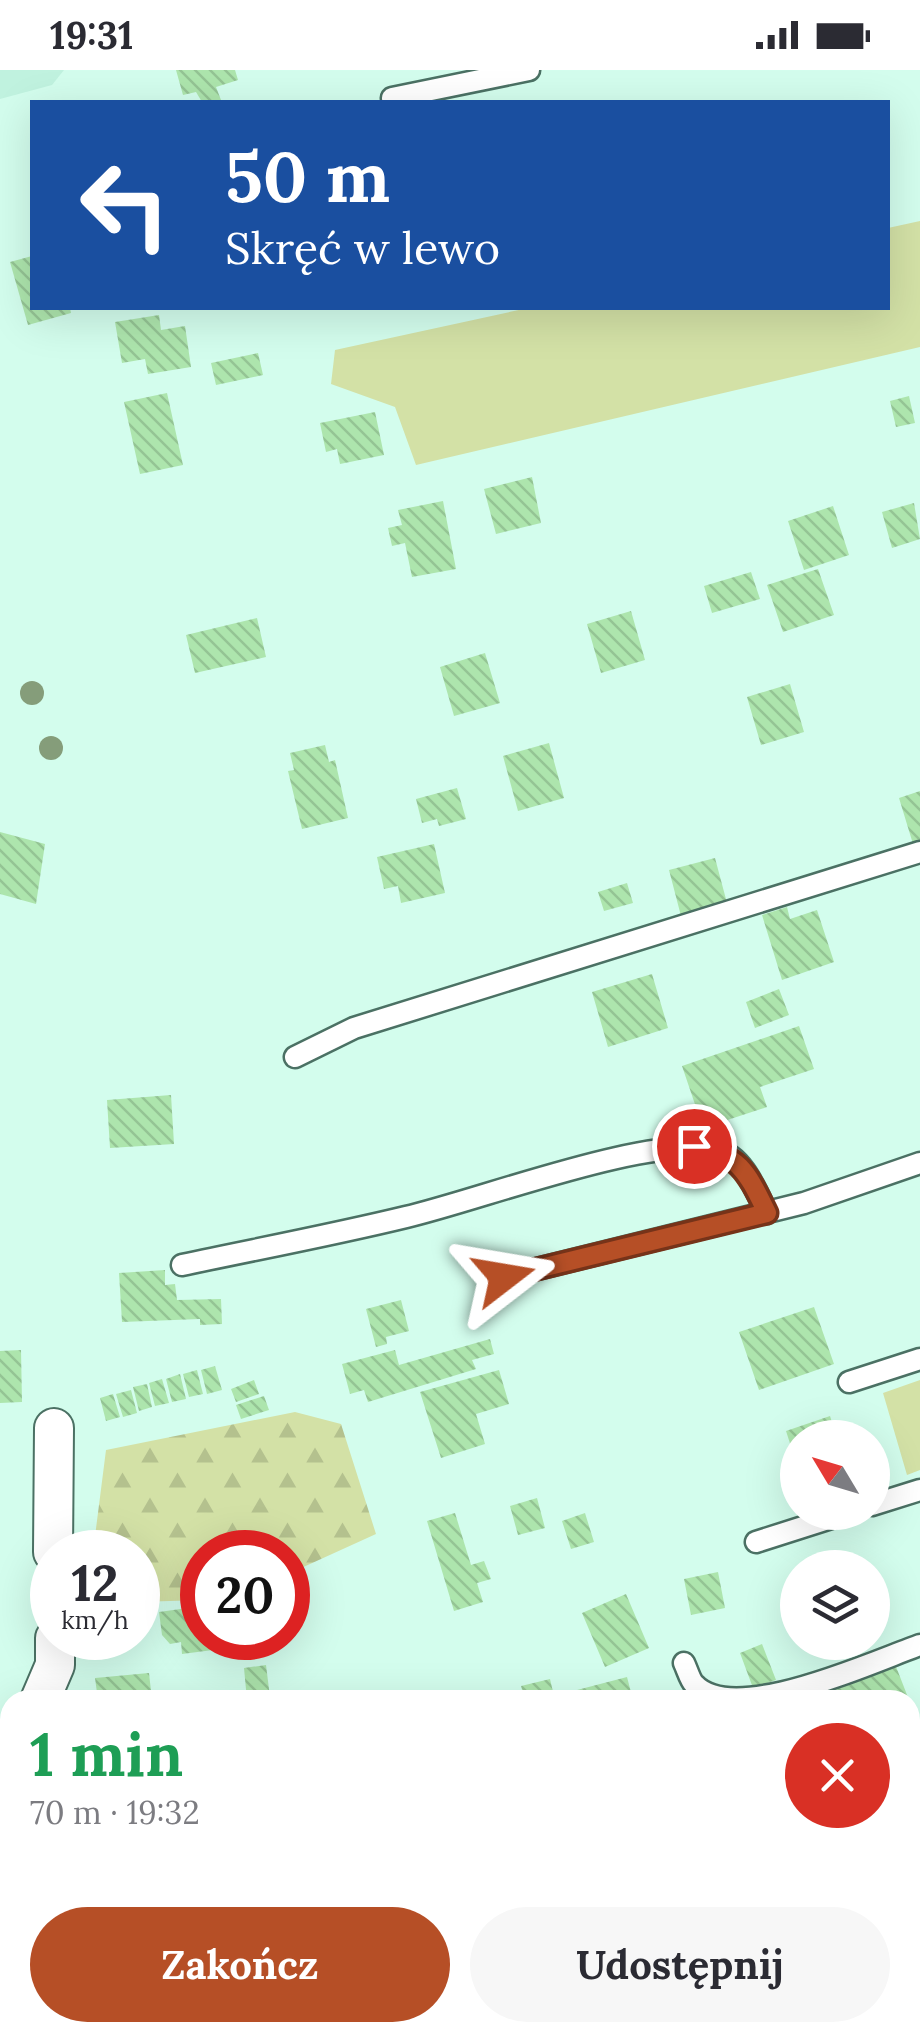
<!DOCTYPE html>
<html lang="pl">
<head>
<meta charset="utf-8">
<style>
  body { margin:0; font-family:Lora,serif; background:#f7f7f7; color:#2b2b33; height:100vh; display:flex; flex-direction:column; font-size:38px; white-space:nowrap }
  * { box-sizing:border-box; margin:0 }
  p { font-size:32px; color:#7c7c81 }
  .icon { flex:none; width:55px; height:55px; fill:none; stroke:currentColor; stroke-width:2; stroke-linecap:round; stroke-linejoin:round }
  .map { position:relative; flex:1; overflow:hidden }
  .panel { position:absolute; left:0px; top:1620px; width:920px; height:352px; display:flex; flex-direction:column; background:#fff; border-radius:30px 30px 0 0; box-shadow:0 10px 40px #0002 }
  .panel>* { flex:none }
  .top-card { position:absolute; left:30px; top:30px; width:860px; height:210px; border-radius:0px; box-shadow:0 10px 40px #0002; background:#1a4fa0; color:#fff; overflow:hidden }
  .needle { width:65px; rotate:308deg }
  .fabs { position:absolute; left:780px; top:1350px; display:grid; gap:20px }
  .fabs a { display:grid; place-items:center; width:110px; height:110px; border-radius:50%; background:#fff; box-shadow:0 10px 40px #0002; font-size:50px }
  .speed { position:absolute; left:30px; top:1460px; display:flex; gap:20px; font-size:50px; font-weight:700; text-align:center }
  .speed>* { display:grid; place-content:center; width:130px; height:130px; border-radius:50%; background:#fff; box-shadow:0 10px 40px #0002; line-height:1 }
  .speed small { font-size:25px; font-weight:400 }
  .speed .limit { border:15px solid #d22; background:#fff; color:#111 }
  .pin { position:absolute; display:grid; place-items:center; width:85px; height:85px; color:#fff; margin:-42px; border:5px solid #fff; border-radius:50%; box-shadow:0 2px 10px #0007 }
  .me { position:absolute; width:110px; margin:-55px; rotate:76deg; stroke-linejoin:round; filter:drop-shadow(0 0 8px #0008) }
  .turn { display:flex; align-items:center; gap:35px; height:210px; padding:0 30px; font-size:45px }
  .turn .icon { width:130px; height:130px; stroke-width:2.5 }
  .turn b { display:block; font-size:70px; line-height:85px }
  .round { display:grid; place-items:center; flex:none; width:105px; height:105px; border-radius:52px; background:#f7f7f7 }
  .head { display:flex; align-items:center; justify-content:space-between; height:170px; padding:0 30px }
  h1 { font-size:60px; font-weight:700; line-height:75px; color:#1e9e55 }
  .button { display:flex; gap:20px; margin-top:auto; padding:20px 30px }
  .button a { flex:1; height:115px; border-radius:60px; background:#b64f26; color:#fff; font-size:40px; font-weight:700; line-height:115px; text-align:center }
  .button a+a { background:#f7f7f7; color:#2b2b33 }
  .status { display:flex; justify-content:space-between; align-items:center; height:70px; padding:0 50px; background:#fff; direction:ltr }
  .status svg { height:28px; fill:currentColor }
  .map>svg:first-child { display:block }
  .built { fill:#c0f2df }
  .green { fill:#d3e1a6 }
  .forest { fill:url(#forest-firs) }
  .building { fill:url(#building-back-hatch) }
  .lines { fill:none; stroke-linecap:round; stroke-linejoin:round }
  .service-casing { stroke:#4b7164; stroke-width:25 }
  .minor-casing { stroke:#4b7164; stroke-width:42 }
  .service { stroke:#fff; stroke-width:20 }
  .minor { stroke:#fff; stroke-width:38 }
  .tree { fill:#859d7a }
  .route-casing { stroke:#763319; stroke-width:25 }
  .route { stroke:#b64f26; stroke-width:18 }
</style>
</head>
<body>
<div class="status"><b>19:31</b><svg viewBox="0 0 49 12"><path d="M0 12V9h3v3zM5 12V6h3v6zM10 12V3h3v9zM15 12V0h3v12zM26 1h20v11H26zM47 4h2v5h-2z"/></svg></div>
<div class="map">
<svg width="920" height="1972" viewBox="0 0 920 1972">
  <defs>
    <pattern id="forest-firs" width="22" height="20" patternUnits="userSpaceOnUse" patternTransform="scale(2.5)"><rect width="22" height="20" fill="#d3e1a6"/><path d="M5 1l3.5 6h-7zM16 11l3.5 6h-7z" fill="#b4c18e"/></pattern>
    <pattern id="building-back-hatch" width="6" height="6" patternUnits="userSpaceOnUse" patternTransform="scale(2.5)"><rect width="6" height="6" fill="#ade5ad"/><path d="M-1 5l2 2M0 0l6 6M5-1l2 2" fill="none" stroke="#94c494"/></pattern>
  </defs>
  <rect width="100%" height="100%" fill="#d3fded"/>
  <path class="built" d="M0 0H64L52 15 0 29Z"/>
  <path class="green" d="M920 151V277L416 395 395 337 331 314 335 280 528 238H888V158Z
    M920 1310V1400L907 1405 883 1323Z
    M0 1756 10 1757V1962L262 1963 260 1972H0Z
    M910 1832 920 1875V1972H579L562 1963 910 1962Z"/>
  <path class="forest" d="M295 1342 341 1354 376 1464 288 1504V1482H202V1530L138 1532V1482H93L106 1380Z
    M920 1683V1775L910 1779V1687Z
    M640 1962 646 1972H261L259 1963Z"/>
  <path class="building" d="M176 0H235L238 10 216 17 221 30 202 32 196 22 183 25Z
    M32 186V238H70L71 243 28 255 10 192Z
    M159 245 161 260 185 256 191 297 148 304 145 289 122 293 115 252Z
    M258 283 263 305 216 315 211 293Z
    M167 323 183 395 140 404 124 332Z
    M909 326 915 353 896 357 890 331Z
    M375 342 384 385 340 394 337 379 326 382 320 353Z
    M532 407 541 453 496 464 484 419Z
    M443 431 456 499 412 507 405 473 392 476 388 458 402 455 398 440Z
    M914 433 920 469 892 478 882 442Z
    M833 436 849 485 804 500 788 451Z
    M818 499 834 545 783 562 767 515Z
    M751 502 760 529 712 543 704 516Z
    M631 541 645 590 601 603 587 554Z
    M257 548 266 587 195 603 186 565Z
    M485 583 500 633 454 646 440 597Z
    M790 614 804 662 761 675 747 627Z
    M549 673 564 728 518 741 503 686Z
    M325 675 329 692 335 690 348 748 302 759 288 701 294 700 290 683Z
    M457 718 466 749 439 756 437 749 422 753 416 729Z
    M920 721V772L913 774 899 728Z
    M0 762 45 774 36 834 0 824Z
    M434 774 445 823 401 833 398 816 384 819 377 787Z
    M715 788 727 833 681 846 669 800Z
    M627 813 633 833 604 841 598 822Z
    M787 837 790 849 817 840 834 892 782 910 762 845Z
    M652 904 668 958 608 977 592 922Z
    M779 919 789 945 755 958 746 932Z
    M799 956 814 999 760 1017 767 1037 703 1058 682 996Z
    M171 1025 174 1074 110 1078 107 1030Z
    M165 1200V1215L175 1214 177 1230 221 1229 222 1254 200 1255V1249L122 1252 119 1203Z
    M401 1230 409 1261 386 1267 387 1274 376 1277 366 1239Z
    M814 1237 834 1294 759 1320 739 1262Z
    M490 1269 494 1284 472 1290 476 1299 368 1332 364 1320 350 1324 342 1294 395 1280 399 1295Z
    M21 1280 22 1332 0 1333V1281Z
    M215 1296 222 1320 207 1324 201 1300Z
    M197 1300 203 1324 189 1327 183 1304Z
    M499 1300 509 1334 476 1344 485 1374 441 1388 420 1322Z
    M180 1304 186 1329 172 1332 166 1309Z
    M162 1309 169 1333 155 1336 149 1313Z
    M254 1310 259 1324 236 1332 231 1319Z
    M147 1314 152 1337 139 1341 133 1317Z
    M131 1320 137 1343 123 1347 116 1324Z
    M113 1324 120 1347 106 1351 100 1328Z
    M264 1326 269 1340 241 1349 236 1335Z
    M830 1346 837 1368H798L797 1395 786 1361Z
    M537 1428 545 1458 518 1465 510 1436Z
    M455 1443 471 1495 484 1491 491 1509 477 1513 483 1532 454 1541 427 1451Z
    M585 1443 594 1472 571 1479 562 1451Z
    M718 1502 725 1538 691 1545 684 1509Z
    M626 1524 649 1578 605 1597 582 1543Z
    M202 1536V1568H234L236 1577 182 1584 181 1572 170 1574 162 1565 159 1542Z
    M762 1574 776 1610 753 1618 740 1583Z
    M895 1594 909 1630H818L828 1626 826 1620Z
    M266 1595 270 1627 247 1630 244 1598Z
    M149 1603 152 1630H98L95 1608Z
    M627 1607 633 1630H525L521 1616 550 1609 554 1626Z"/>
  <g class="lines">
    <g class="service-casing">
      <path id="service" d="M392 28 529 0
        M295 987 354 958 920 782
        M182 1195C257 1179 332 1165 406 1147 480 1130 651 1064 717 1080 743 1086 756 1121 767 1143
        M504 1207 804 1133 920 1093
        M849 1312 920 1289
        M872 1435 920 1420
        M756 1472 850 1442
        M684 1593C687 1599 690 1610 694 1614 733 1657 874 1591 920 1575"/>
    </g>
    <g class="minor-casing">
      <path id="minor" d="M53 1482 54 1358
        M40 1630 55 1595V1568
        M0 1709 10 1692"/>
    </g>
    <use href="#service" class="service"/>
    <use href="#minor" class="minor"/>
  </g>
  <g class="tree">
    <circle cx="32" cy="623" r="12"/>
    <circle cx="51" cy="678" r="12"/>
  </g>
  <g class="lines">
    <g class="route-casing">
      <path id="route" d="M504 1207 767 1143C748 1104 740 1084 694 1076"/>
    </g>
    <use href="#route" class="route"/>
  </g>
</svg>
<div class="fabs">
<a><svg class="needle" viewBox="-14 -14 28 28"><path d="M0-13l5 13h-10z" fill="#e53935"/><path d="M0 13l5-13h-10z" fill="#7c7c81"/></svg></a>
<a><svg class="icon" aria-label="layers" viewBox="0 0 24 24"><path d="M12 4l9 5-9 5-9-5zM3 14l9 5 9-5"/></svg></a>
</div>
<div class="speed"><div>12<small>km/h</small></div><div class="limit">20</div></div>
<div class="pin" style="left:694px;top:1076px;background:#d93025"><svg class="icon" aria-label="arrive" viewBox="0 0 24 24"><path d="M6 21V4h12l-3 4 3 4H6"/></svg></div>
<svg class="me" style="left:504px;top:1207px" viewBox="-20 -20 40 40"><path d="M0-17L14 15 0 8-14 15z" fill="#b64f26" stroke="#fff" stroke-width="4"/></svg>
<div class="top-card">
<div class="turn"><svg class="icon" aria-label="left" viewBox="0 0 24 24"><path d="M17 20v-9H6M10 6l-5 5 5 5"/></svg><div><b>50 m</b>Skręć w lewo</div></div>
</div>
<section class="panel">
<div class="head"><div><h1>1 min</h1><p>70 m · 19:32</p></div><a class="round" style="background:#d93025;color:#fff"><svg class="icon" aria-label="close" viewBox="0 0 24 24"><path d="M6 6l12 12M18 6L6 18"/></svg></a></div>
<div class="button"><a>Zakończ</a><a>Udostępnij</a></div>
</section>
</div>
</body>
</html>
